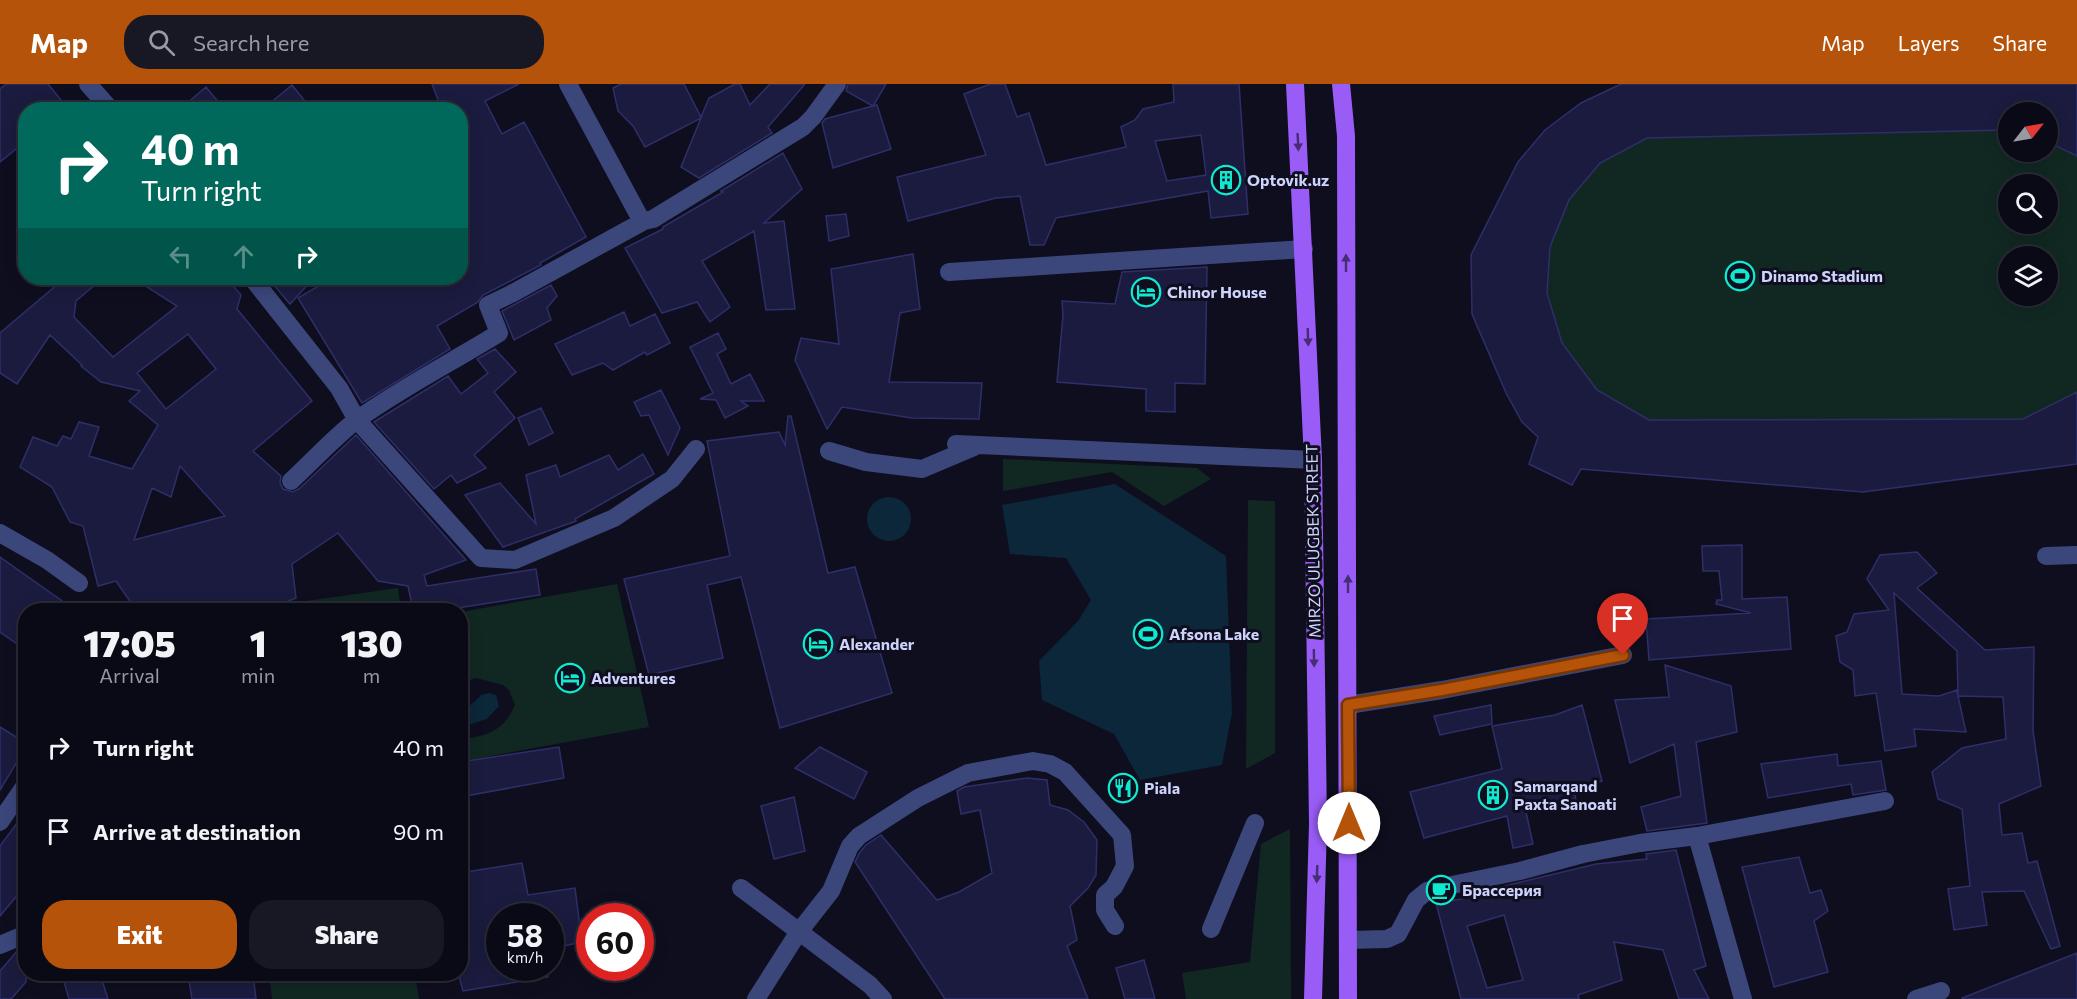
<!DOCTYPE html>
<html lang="en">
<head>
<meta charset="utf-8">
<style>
  body { margin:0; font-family:Commissioner,sans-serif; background:#181824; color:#f1f3f6; height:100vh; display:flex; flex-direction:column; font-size:22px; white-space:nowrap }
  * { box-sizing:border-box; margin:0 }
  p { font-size:20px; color:#999aa1 }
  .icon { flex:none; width:33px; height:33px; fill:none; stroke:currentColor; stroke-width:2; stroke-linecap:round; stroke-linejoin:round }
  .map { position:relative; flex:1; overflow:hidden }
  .sheet { position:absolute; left:18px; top:519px; width:450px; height:378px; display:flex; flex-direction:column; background:#0a0a17; border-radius:24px; box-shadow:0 3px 15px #0003,0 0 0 2px #2a2b36 }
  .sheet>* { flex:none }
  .guide { position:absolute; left:18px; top:18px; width:450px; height:183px; border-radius:24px; box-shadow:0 3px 15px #0003,0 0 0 2px #2a2b36; background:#00695c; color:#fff; overflow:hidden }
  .needle { width:39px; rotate:59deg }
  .buttons { position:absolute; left:1998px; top:18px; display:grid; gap:12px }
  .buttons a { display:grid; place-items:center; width:60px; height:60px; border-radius:50%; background:#0a0a17; box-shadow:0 3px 15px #0003,0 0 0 2px #2a2b36; font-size:30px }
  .speed { position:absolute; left:486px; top:819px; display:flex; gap:12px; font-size:30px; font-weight:700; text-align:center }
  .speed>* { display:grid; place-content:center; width:78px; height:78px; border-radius:50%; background:#0a0a17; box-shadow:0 3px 15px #0003,0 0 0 2px #2a2b36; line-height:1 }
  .speed small { font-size:15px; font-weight:400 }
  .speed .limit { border:9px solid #d22; background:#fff; color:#111 }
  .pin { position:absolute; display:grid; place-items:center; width:51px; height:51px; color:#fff; margin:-62px -26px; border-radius:50% 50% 50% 0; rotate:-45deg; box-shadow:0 0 6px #0007 }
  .pin .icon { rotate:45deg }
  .me { position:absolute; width:66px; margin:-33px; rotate:0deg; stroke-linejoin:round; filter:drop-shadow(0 0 4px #0008) }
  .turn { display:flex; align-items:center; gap:21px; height:126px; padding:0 24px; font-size:27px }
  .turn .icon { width:78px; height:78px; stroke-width:2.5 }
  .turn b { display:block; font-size:42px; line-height:51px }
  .lanes { display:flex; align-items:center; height:57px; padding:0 24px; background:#0003; justify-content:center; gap:30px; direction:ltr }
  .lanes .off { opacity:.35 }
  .eta { display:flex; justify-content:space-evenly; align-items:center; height:102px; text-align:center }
  .eta b { font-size:36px; font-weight:800; line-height:42px }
  .cta { display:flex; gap:12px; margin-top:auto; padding:12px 24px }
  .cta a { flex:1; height:69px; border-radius:24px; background:#b45309; color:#fff; font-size:24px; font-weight:800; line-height:69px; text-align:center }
  .cta a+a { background:#181824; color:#f1f3f6 }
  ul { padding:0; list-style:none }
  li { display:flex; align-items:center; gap:18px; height:84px; padding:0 24px }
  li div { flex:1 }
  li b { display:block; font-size:22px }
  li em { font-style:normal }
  header { display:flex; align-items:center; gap:36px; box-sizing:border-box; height:84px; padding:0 30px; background:#b45309; color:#fff }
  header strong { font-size:28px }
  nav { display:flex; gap:33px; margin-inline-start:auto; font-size:21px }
  .search { width:420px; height:54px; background:#181824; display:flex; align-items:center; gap:15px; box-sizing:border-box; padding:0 21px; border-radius:24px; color:#999aa1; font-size:22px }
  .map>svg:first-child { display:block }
  .green { fill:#112822; fill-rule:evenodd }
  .water { fill:#0c273a }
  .building { fill:#1b1b3f; stroke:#2e2f69; stroke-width:1.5; fill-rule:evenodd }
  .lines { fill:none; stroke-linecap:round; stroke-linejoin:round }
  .minor { stroke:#3b477b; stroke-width:18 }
  .major { stroke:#9a5cf6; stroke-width:18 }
  .oneway { fill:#462d75 }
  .route-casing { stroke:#753606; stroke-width:15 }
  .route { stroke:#b45309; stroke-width:10 }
  .labels { text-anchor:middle; stroke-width:6; stroke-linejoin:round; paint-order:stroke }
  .poi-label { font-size:16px; font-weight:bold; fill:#ced3fc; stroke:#0e0e1f; text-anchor:start }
  .street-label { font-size:16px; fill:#ced3fc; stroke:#0e0e1f }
</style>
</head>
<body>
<header>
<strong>Map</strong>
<div class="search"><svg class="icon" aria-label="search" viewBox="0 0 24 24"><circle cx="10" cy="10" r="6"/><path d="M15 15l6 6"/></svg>Search here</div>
<nav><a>Map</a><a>Layers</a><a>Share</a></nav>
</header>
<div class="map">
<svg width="2077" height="915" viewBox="0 0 2077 915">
  <rect width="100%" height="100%" fill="#0e0e1f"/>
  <path class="green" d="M1621 0H2077V380L1863 408 1587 385 1551 366 1522 338 1506 309 1472 230 1471 171 1518 78 1545 46 1581 19ZM2008 28H2048V68H2008ZM2008 100H2048V140H2008ZM2008 172H2048V212H2008Z
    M1003 375 1197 384 1211 395 1164 422 1112 388 1003 407Z
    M1248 416 1275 417V669L1246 685Z
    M617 500 649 643 469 676 464 655C489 652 505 645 515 621L509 606 503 601 476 594 463 598 467 604 461 615V528Z
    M398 504 401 526H300L299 518Z
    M1290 745 1291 915H1186L1182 889 1250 878 1261 760Z
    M269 890H415L419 915H272Z"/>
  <path class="water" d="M1115 400 1226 472 1232 629 1222 681 1140 696 1114 650 1042 616 1039 577 1078 537 1091 516 1066 474 1010 470 1002 421Z
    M867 435a22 22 0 1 1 44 0a22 22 0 1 1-44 0Z
    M489 609 496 611 499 622 487 635 468 641 461 637V629C467 622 475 619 481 611Z"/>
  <path class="building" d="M6 0H48L69 26H26V57L0 78V5Z
    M432 0H519L485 17 502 50 524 38 586 153 540 179 541 181 483 211 478 218 437 242 450 265 362 319 298 214 332 194H460V26H442Z
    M621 0H684L701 33 709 14 735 0H740L750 21 770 0H805L768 43 772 49 699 94 681 83 701 34 645 63 633 42 618 27 613 4Z
    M848 0H886L873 22 877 21 891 65 833 84 822 39 825 35 873 22 846 7Z
    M990 0H1005L1017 33 1029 29 1046 81 1126 63 1121 43 1135 36 1143 25 1174 18 1173 0H1239L1248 130 1211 134 1208 107 1056 134 1044 161H1030L1020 112 996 114 908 137 897 93 986 71 964 10ZM1201 51 1206 91 1167 97 1155 57Z
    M1621 0H2077V72L2048 58V28H2008V46L1647 54 1600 79 1569 116 1550 163 1547 209 1562 259 1597 306 1649 336 2023 335 2077 308V380L1863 408 1581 385 1572 401 1529 380 1538 353 1522 338 1506 309 1472 230 1471 171 1518 78 1545 46 1581 19Z
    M292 1 312 26H262Z
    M206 3 225 26H179Z
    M783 69 802 105 764 139 784 137 795 225 766 226 754 147 702 177 730 223 710 238 697 218 662 229 625 164 663 145V143L723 108 721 107Z
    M846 130 849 152 829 157 826 132Z
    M913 170 920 225 900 229 889 298 982 299 979 335 912 334 842 323 827 345 795 276 801 254 839 260 831 185Z
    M1207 183 1205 300 1175 299V328L1146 327V305L1057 298 1063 231 1062 217 1115 220 1122 188Z
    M65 194H103L76 217 74 233 113 273 177 222 133 194H226L241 211 237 225 312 317 253 367 281 392 280 399 283 405 293 408 299 405 356 351 466 476 424 491 427 502 536 485 540 511 445 526H413L408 502 378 497 338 449 292 480 296 514 276 522 277 526H136L116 497 98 502 83 442 70 438 52 403 20 383 33 353 57 362 63 352 71 355 79 338 99 343 89 372 132 385 158 341 129 317 140 307 101 298 81 282 82 281 50 251 17 300 0 289V249ZM188 250 216 285 166 325 137 289ZM180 382 225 432 134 456 152 404 171 413Z
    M268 194H314L290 220Z
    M551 201 557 212 547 224 551 236 514 256 502 227Z
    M624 228 630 242 655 230 670 259 647 271 645 268 613 286 603 279 572 291 555 260Z
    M718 249 726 265 717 270 731 300 750 290 764 317H741L748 322 725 334 716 316 700 315 713 309 690 263Z
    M495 265 516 288 494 308 515 334 474 371 486 384 457 399 451 391 434 405 374 338 448 292 461 310 488 289 477 275Z
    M661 306 680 344 668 371 649 331 641 332 634 318Z
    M541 324 553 349 529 361 518 334Z
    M788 332H791L828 489 855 483 892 609 780 644 741 493 707 501 723 574 649 591 624 495 730 472 707 357 779 348 785 361Z
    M643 370 654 390 575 435 576 437 503 463 465 411 500 399 536 440 526 391 556 381 560 393 609 371 618 386Z
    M1742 461V515L1787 513 1791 565 1649 576 1646 535 1751 529 1716 520 1717 516H1722L1719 487H1703L1702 462Z
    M1917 468 1937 489 1917 504 1985 566 2034 563 2033 647 2041 702 1999 720 2002 751 2022 749 2028 779 2037 777 2060 862 2051 865 2024 807 1982 808 1987 841 1954 846 1948 805 1970 802 1962 725 1938 715 1932 688 1962 664 2006 655 2003 613 1958 612 1966 648 1914 645 1916 662 1885 667 1876 609 1855 612 1853 586 1840 578 1836 552 1847 548 1854 530 1889 526 1867 495 1880 471ZM1894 509 1957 567 1958 611 1957 606 1939 612 1902 610Z
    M0 473 75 526H26V566L0 548Z
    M1665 581 1731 602 1737 648 1696 658 1707 739 1647 747 1641 723 1681 712 1674 660 1630 679 1615 616 1669 613Z
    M1491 621 1492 640 1440 651 1434 632Z
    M1582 621 1602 697 1573 705 1576 715 1526 728 1533 760 1513 764 1507 732 1424 754 1410 708 1502 685 1492 642 1555 631Z
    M0 643 26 659V663L0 706Z
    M559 663 564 694 460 713V678Z
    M820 663 867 688 854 715 795 684Z
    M1837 670 1838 682 1881 677 1886 706 1853 711 1851 700 1768 714 1761 680Z
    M1027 694 1047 696 1050 721 1068 726 1084 738 1097 756 1096 791 1088 804 1070 822 1077 856 1067 862 1088 915H945L855 778 860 768 866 761 881 751 937 816 959 808 992 789 980 726 961 730 957 707 964 703Z
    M794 713 805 767 774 775 761 722Z
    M26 727V801L0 832V762Z
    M1676 766 1706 882 1694 886 1709 915H1679L1663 866 1614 858 1622 896 1578 911 1579 915H1461L1436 819 1498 809 1496 804 1596 780 1647 775 1646 770ZM1504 831 1523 896 1487 904 1467 842Z
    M1799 773 1810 809 1821 806 1828 827 1814 837 1828 888 1774 903 1742 783Z
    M522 779 528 811 575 804 582 858 550 865V832H500V884H547L548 893 463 907 460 896V789Z
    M26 862V898L11 915H0V887L18 866Z
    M2077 869V915H1962V914Z
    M1144 876 1155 915H1125L1116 884Z
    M89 890H100L108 915H69L64 898Z
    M188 890H253L256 915H192Z"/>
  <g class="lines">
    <path class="minor" d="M88 0 111 26
      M568 0 639 132 644 137 653 135 803 43 813 33 837 0
      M949 188 1304 165
      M252 194 339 304 357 336 481 474 515 476 614 434 672 395 696 365
      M956 360 1313 376
      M829 367 866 378 922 385 974 363
      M291 397C313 377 334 353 358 335 403 303 452 278 499 249L488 221 511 210 644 137
      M0 449 47 476 79 499
      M2046 472 2077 471
      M1348 621 1442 606 1623 571
      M0 738 26 700
      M1697 752 1743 915
      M741 804 870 901 883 915
      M1211 845 1255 739
      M1349 856 1387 855 1398 850 1416 816 1427 807 1447 802 1520 787 1583 770 1640 759 1697 752 1885 717
      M0 861 26 850
      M756 915 798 849 831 807 850 762 859 752 918 714 968 689 1033 677 1050 680 1065 688 1122 751 1125 782 1114 803 1105 811V826L1115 842
      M1916 915 1941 907"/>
    <path class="major" d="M1295 0 1313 376 1318 740 1313 915
      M1341 0 1346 52 1348 915"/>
  </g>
  <defs><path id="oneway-solid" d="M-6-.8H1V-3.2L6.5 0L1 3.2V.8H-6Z" transform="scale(1.5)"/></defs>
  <g class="oneway">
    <use href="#oneway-solid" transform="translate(1298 58) rotate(87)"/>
    <use href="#oneway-solid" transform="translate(1346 179) rotate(-90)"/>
    <use href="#oneway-solid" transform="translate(1308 253) rotate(88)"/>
    <use href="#oneway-solid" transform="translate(1348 500) rotate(-90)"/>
    <use href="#oneway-solid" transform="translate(1314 574) rotate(89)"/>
    <use href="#oneway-solid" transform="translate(1317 790) rotate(92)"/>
  </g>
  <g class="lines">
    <g class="route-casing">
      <path id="route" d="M1349 739 1348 621 1442 606 1623 571"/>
    </g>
    <use href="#route" class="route"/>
  </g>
  <defs>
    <g id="building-ring" transform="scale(1.5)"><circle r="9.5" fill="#0e0e1f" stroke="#0ee9cf" stroke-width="1.5"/><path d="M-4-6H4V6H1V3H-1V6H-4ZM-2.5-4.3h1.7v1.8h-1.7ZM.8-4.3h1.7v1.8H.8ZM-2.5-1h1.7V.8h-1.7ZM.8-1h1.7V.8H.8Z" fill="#0ee9cf"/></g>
    <g id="stadium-ring" transform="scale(1.5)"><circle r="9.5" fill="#0e0e1f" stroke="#0ee9cf" stroke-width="1.5"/><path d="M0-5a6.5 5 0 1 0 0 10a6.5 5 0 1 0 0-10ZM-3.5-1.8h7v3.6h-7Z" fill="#0ee9cf"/></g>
    <g id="hotel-ring" transform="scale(1.5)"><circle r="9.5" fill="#0e0e1f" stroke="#0ee9cf" stroke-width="1.5"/><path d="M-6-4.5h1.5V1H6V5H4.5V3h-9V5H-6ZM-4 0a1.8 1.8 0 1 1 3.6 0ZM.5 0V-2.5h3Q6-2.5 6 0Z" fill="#0ee9cf"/></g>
    <g id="restaurant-ring" transform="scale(1.5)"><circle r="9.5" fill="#0e0e1f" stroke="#0ee9cf" stroke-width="1.5"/><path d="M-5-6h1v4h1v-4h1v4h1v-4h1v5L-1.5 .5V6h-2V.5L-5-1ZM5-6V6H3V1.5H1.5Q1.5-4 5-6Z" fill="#0ee9cf"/></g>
    <g id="cafe-ring" transform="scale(1.5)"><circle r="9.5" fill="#0e0e1f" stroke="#0ee9cf" stroke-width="1.5"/><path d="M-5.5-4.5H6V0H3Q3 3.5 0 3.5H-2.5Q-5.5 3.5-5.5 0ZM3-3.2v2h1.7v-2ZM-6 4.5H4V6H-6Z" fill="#0ee9cf"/></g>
  </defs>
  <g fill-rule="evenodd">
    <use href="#building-ring" x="1226" y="96"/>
    <use href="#stadium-ring" x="1740" y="192"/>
    <use href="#hotel-ring" x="1146" y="208"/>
    <use href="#stadium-ring" x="1148" y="550"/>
    <use href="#hotel-ring" x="818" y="560"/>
    <use href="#hotel-ring" x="570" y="594"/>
    <use href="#restaurant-ring" x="1123" y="704"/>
    <use href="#building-ring" x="1493" y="711"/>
    <use href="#cafe-ring" x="1441" y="806"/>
  </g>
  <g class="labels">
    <g class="poi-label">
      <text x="1247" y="102">Optovik.uz</text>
      <text x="1761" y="198">Dinamo Stadium</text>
      <text x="1167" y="214">Chinor House</text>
      <text x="1169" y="556">Afsona Lake</text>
      <text x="839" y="566">Alexander</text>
      <text x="591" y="600">Adventures</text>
      <text x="1514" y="708">Samarqand<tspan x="1514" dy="18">Paxta Sanoati</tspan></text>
      <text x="1144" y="710">Piala</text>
      <text x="1462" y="812">Брассерия</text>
    </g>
    <g class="street-label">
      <text transform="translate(1313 457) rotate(-91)" y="6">MIRZO ULUGBEK STREET</text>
    </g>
  </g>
</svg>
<div class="buttons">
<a><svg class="needle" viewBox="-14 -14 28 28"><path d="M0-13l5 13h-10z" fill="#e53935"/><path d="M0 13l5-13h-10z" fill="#999aa1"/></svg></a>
<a><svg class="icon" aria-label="search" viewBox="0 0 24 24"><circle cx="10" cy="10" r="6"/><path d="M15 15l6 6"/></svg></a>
<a><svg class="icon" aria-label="layers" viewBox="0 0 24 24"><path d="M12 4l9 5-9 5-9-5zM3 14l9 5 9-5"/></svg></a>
</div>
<div class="speed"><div>58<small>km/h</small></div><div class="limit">60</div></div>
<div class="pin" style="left:1623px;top:571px;background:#d93025"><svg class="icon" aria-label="arrive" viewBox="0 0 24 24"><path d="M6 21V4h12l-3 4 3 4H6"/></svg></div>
<svg class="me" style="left:1349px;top:739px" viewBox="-20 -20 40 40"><circle r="19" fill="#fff"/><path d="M0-13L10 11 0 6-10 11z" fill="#b45309"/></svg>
<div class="guide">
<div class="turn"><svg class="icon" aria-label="right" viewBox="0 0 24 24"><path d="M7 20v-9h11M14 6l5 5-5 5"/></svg><div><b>40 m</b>Turn right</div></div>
<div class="lanes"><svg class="icon off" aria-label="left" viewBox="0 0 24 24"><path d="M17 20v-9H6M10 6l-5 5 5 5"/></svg><svg class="icon off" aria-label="ahead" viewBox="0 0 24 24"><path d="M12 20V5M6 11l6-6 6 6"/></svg><svg class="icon" aria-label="right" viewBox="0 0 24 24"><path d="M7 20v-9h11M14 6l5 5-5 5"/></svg></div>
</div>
<section class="sheet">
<div class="eta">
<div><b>17:05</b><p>Arrival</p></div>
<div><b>1</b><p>min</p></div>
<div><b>130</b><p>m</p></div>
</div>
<ul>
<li><svg class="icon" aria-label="right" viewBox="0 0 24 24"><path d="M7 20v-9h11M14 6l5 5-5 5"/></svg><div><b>Turn right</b></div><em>40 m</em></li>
<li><svg class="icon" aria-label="arrive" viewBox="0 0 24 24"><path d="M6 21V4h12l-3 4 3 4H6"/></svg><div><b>Arrive at destination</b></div><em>90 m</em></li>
</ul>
<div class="cta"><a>Exit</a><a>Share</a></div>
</section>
</div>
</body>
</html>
